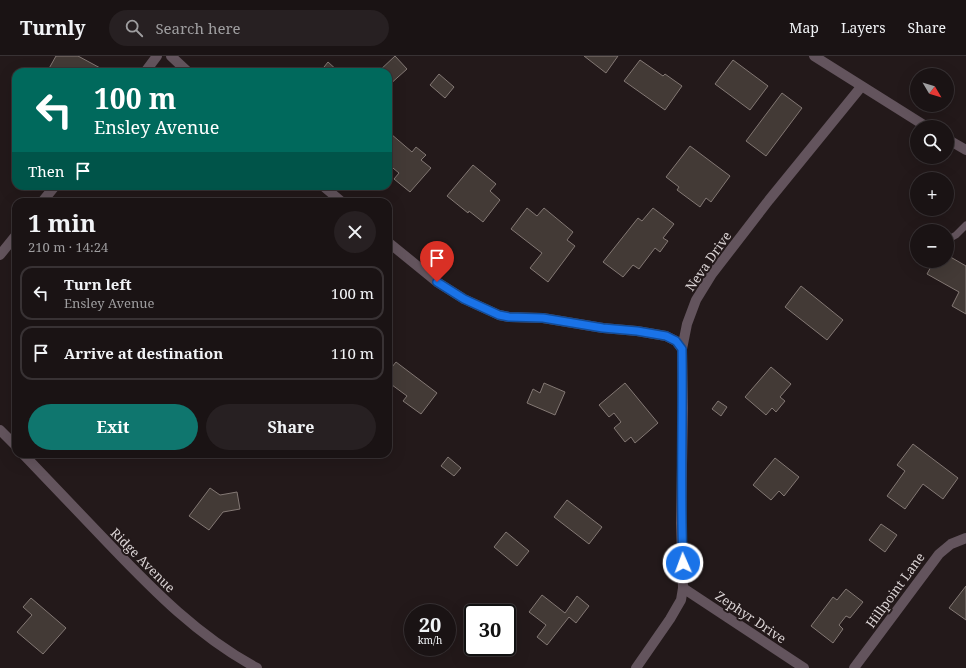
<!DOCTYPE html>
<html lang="en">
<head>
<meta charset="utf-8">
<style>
  body { margin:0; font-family:"Noto Serif",serif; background:#272022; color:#f1f3f6; height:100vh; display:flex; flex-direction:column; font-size:15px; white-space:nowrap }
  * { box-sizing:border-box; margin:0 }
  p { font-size:13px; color:#9f9ea0 }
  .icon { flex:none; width:22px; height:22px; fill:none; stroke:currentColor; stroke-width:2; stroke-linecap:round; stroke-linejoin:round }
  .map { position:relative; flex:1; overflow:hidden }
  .side { position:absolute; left:12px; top:142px; width:380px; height:260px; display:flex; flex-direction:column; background:#1a1314; border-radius:12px; box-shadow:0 4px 16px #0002,0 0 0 1px #383234 }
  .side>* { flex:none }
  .guide { position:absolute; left:12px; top:12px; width:380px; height:122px; border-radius:12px; box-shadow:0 4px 16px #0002,0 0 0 1px #383234; background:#00695c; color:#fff; overflow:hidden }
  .needle { width:26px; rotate:128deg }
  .fabs { position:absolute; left:910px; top:12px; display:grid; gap:8px }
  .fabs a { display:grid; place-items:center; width:44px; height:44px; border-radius:50%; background:#1a1314; box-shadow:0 4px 16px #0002,0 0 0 1px #383234; font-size:20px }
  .speed { position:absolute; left:404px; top:548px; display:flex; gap:8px; font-size:20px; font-weight:700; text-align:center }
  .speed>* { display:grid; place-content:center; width:52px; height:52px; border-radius:50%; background:#1a1314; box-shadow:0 4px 16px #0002,0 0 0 1px #383234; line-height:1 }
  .speed small { font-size:10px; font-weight:400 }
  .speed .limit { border:2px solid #111; border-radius:6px; background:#fff; color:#111 }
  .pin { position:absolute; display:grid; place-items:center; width:34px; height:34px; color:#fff; margin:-41px -17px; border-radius:50% 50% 50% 0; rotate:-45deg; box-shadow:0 0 4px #0007 }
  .pin .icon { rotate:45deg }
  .me { position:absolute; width:44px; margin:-22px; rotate:358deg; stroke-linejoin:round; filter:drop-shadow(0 0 3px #0008) }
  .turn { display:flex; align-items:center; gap:14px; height:84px; padding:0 16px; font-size:18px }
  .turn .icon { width:52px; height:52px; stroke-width:2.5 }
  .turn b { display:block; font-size:28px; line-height:34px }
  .then { display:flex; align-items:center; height:38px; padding:0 16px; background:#0003; gap:8px; font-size:15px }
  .round { display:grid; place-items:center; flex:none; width:42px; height:42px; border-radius:21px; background:#272022 }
  .head { display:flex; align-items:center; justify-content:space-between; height:68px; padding:0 16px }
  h1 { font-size:24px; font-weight:700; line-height:30px }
  .primary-button { display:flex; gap:8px; margin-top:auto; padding:8px 16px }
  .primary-button a { flex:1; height:46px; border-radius:24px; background:#0f766e; color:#fff; font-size:16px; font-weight:700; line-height:46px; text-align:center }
  .primary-button a+a { background:#272022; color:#f1f3f6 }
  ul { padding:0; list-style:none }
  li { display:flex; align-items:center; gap:12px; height:54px; margin:0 8px 6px; padding:0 8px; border:2px solid #383234; border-radius:12px }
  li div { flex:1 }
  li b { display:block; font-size:15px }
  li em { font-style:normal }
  header { display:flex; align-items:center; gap:24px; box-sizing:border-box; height:56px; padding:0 20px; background:#1a1314; border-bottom:1px solid #383234 }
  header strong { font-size:19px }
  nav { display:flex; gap:22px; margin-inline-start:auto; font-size:14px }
  .search { width:280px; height:36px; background:#272022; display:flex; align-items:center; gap:10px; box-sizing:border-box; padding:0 14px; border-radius:22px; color:#9f9ea0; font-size:15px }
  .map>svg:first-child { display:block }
  .building { fill:#433a36; stroke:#837874 }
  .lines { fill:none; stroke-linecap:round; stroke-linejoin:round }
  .lane { stroke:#63545d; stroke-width:7 }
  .street { stroke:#63545d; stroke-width:10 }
  .route-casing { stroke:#114b97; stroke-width:10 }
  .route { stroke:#1a73e8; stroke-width:7 }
  .labels { text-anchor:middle; stroke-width:4; stroke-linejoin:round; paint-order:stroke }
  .street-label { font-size:13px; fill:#dad3d4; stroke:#23191a }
</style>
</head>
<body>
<header>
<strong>Turnly</strong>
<div class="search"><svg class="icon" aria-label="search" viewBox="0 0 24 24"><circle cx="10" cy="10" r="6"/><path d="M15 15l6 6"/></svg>Search here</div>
<nav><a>Map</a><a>Layers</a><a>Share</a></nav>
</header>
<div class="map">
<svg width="966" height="612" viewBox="0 0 966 612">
  <rect width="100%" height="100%" fill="#23191a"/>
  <path class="building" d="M56 0H78L102 13 100 16H47Z
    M395 0 407 13 388 30V16H378Z
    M584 0H618L606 17Z
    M640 4 663 20 665 18 682 30 665 54 624 25Z
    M733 4 768 30 750 54 715 28Z
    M328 6 339 16H320Z
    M439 18 454 31 445 42 430 29Z
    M782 37 802 52 766 100 746 85Z
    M391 78 412 96 416 91 426 99 421 104 431 112 410 136 394 123 399 117 388 108V81Z
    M690 90 730 120 711 146 706 142 700 151 677 134 679 131 666 121Z
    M473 109 496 128 490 135 500 144 483 166 469 155 468 157 447 140Z
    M527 152 537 160 544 152 573 176 567 184 575 190 548 226 530 212 542 197 511 173Z
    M653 152 674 168 663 182 668 185 660 196 655 192 639 213 633 209 623 221 603 206 638 162 642 165Z
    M947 199 966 210V258L952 250 959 236 927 218 934 205H947Z
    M801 230 843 264 827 284 785 251Z
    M396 306 437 337 421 358 403 345 407 340 388 326V316Z
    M771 311 791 328 780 341 785 345 776 356 772 352 766 359 745 341Z
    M544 327 565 336 555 359 527 347 533 333 540 337Z
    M625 327 658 367 635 387 631 381 625 386 614 372 621 366 614 357 609 361 599 349Z
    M718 345 727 351 721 360 712 353Z
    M913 388 958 422 943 443 923 428 905 453 887 440 905 415 897 409Z
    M448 401 461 412 454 420 441 410Z
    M775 402 799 421 784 440 779 435 771 444 753 429Z
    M210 432 220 439 237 436 240 453 223 456 209 474 189 460Z
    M567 444 602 471 589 488 554 461Z
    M881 468 897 479 885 496 869 484Z
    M506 476 529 495 517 510 494 491Z
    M966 530V564L949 552Z
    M846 533 863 546 850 562 846 560 839 569 843 573 833 587 811 570 833 541 837 544Z
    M542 539 565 557 577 540 589 550 576 567 569 561 547 589 537 581 546 569 529 556Z
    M31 542 66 572 43 598 17 576 32 559 23 551Z"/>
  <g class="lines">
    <path class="lane" d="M947 184 956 179 966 169"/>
    <path class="street" d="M171 0 188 16
      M814 0 927 71
      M145 16 157 0
      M947 83 966 94
      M323 130 342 146
      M42 146 55 130
      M388 186 437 226 464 243 499 259 509 261 543 262 603 272 637 275 666 280 676 285 682 293
      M0 199 16 179
      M0 374 16 390
      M23 398C52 428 80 458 109 488 154 535 199 581 257 612
      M683 532 804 612
      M636 612 670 563 681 544 683 532 681 467 683 352 682 293 687 268 696 244 712 218 769 144 861 31
      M854 612 939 498 951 488 966 482"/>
  </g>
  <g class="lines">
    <g class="route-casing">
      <path id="route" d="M437 226 464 243 499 259 509 261 543 262 603 272 637 275 666 280 676 285 682 293C683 364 680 435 683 507"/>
    </g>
    <use href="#route" class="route"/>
  </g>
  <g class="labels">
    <g class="street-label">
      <text transform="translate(708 205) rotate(-55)" y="5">Neva Drive</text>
      <text transform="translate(143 504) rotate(45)" y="5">Ridge Avenue</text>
      <text transform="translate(895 534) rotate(-54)" y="5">Hillpoint Lane</text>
      <text transform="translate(751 561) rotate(34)" y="5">Zephyr Drive</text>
    </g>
  </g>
</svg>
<div class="fabs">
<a><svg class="needle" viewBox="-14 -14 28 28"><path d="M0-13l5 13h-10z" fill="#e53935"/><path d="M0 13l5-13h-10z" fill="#9f9ea0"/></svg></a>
<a><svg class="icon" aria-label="search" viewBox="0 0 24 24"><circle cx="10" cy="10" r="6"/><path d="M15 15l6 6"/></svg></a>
<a>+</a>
<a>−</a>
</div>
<div class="speed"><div>20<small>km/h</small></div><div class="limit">30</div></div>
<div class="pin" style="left:437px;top:226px;background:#d93025"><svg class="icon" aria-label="arrive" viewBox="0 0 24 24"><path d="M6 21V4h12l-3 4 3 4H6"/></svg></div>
<svg class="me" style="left:683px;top:507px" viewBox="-20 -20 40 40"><circle r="17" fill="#1a73e8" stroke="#fff" stroke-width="3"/><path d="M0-11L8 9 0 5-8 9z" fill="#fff"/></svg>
<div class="guide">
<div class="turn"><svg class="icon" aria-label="left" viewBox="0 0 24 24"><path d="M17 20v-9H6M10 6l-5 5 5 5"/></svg><div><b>100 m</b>Ensley Avenue</div></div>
<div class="then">Then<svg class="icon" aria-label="arrive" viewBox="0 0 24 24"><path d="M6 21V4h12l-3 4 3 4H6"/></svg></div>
</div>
<section class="side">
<div class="head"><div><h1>1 min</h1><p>210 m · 14:24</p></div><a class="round"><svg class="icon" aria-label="close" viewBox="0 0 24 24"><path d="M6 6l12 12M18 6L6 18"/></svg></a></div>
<ul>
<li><svg class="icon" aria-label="left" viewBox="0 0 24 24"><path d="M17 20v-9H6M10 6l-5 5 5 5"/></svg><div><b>Turn left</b><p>Ensley Avenue</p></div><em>100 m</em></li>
<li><svg class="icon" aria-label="arrive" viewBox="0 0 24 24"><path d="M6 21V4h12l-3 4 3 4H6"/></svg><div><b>Arrive at destination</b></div><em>110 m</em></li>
</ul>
<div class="primary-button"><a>Exit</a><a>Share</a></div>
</section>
</div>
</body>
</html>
